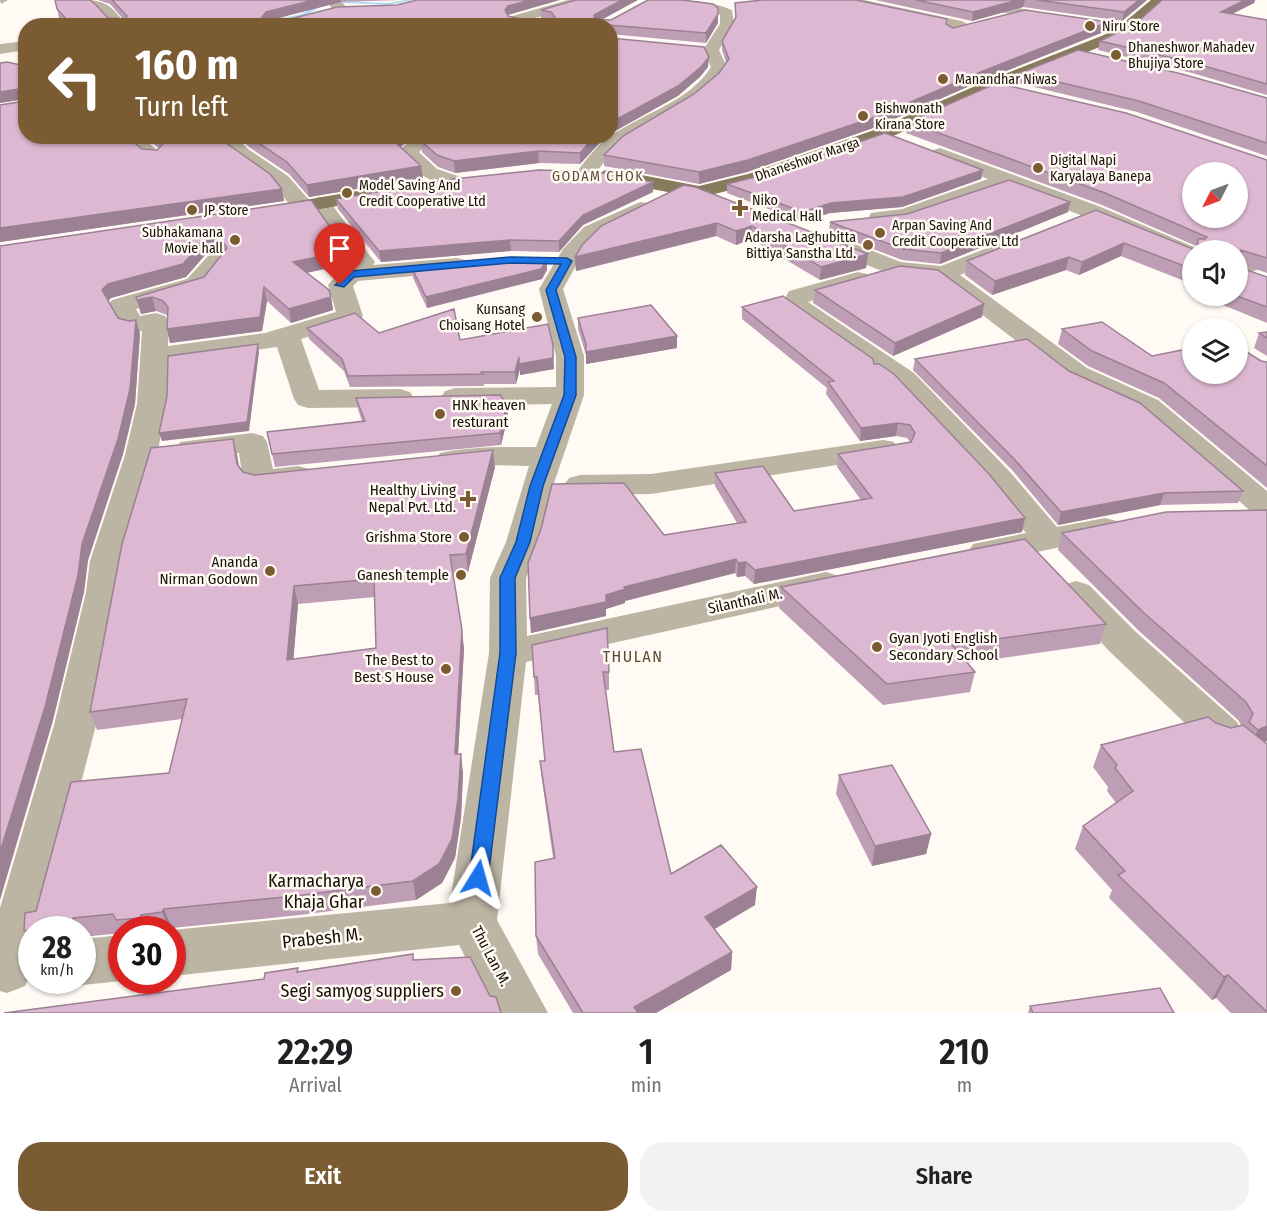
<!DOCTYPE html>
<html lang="en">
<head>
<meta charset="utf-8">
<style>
  body { margin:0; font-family:"Fira Sans Condensed",sans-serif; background:#f2f2f2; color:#202124; height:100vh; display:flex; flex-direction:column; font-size:22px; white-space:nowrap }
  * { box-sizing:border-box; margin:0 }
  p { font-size:20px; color:#757577 }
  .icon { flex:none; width:33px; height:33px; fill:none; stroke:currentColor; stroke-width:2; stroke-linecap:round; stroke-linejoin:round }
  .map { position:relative; height:1013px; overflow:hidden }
  .sheet { display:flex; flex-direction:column; background:#fff; flex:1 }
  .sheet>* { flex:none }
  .guide { position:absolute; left:18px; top:18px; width:600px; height:126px; border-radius:24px; box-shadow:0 2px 4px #0004; background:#7b5b31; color:#fff; overflow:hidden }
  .needle { width:39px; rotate:228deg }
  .fabs { position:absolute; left:1182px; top:162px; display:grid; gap:12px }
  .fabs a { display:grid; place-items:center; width:66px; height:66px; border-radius:50%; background:#fff; box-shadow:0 2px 4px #0004; font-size:30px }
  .speed { position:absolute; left:18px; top:916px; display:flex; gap:12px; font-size:30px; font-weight:700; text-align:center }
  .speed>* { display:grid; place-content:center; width:78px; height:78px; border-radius:50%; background:#fff; box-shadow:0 2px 4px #0004; line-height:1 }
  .speed small { font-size:15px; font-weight:400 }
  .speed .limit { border:9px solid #d22; background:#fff; color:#111 }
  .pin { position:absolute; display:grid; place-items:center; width:51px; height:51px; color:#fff; margin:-62px -26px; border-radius:50% 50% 50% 0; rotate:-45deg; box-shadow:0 0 6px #0007 }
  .pin .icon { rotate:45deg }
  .me { position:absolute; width:66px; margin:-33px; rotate:8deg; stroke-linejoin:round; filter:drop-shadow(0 0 4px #0008) }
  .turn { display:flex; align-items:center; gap:21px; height:126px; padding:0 18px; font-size:27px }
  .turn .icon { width:78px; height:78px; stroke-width:2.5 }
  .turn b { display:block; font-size:42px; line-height:51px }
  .eta { display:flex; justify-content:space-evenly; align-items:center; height:102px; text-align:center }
  .eta b { font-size:36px; font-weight:600; line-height:42px }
  .action { display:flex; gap:12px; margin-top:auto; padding:12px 18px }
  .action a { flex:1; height:69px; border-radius:24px; background:#7b5b31; color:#fff; font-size:24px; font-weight:600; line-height:69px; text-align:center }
  .action a+a { background:#f2f2f2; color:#202124 }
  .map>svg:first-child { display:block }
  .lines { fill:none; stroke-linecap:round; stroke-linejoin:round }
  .stream { fill:#b5dcf6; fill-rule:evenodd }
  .minor { fill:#bdb5a4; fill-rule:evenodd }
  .major { fill:#887b5d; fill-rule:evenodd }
  .wall { fill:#be9eb5; fill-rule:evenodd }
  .shaded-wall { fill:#9b8193 }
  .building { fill:#ddb8d2; stroke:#9b8193; stroke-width:1.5; fill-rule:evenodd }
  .route { fill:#1a73e8; stroke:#114b97; stroke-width:1.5 }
  .poi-dot { fill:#7b5b31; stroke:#fffaf4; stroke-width:2 }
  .labels { text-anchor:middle; stroke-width:5; stroke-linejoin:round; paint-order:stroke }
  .far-poi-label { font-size:14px; fill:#171006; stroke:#fffaf4; text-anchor:start }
  .far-street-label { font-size:14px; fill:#171006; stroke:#fffaf4 }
  .far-neighbourhood-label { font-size:14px; letter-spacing:1.5px; fill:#5d4a30; stroke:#fffaf4 }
  .poi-label { font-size:15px; fill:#171006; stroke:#fffaf4; text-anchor:end }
  .street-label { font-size:15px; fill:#171006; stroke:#fffaf4 }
  .neighbourhood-label { font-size:16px; letter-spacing:1.5px; fill:#5d4a30; stroke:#fffaf4 }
  .near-poi-label { font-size:18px; fill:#171006; stroke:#fffaf4; text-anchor:end }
  .near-street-label { font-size:18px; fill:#171006; stroke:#fffaf4 }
</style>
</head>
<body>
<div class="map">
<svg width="1267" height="1013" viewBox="0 0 1267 1013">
  <rect width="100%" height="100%" fill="#fffaf4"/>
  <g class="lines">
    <path class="stream" d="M404 0H414L389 5 343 3 322 6 305 16 261 26H249L301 14 320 4 343 1 389 3Z"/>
    <path class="minor" d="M0 0H8L1 4Z
      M83 0C108 0 112 7 127 26H112L100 12Z
      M325 0H340L349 10 373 26C349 26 340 18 325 0Z
      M568 0H590L588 3 532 19 551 23 553 26H521L509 23 507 20 509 17Z
      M660 0C685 0 710 0 732 10L734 24 719 50 727 67C703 108 658 117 622 145 611 154 602 164 594 176H580L577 172C587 158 598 144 612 135 644 113 690 101 711 67L703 50 720 24V15L713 11 667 4Z
      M838 0H864L962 21 969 25 953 35 946 31 950 27 845 4Z
      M983 0H1004L1000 4 1028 10 1030 13 1023 17 979 7 977 4Z
      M1064 15 1126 24 1133 28 1126 32 1059 22 1057 19 1059 16Z
      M26 41V50L0 54V44Z
      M118 136H140L163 155 160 159H146Z
      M218 136H235L248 149 288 176 310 201 319 197 327 198 371 257 375 262 373 265 457 258 465 260 469 265 465 270 457 272 358 281 353 286 363 316 359 321 301 339 319 390 400 389 410 392 414 398 410 404 400 407 308 408 298 405 294 399 277 347 168 362 167 404 157 455 126 561 122 592 96 725 43 930H32V972L25 986 7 993 0 991V908L54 725 86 592 90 561 125 455 137 404 142 331 133 333 124 331 108 305 112 300 187 279 208 256 216 254 224 256 228 261 205 289 136 309 140 316 156 313 165 316 169 321 168 346 265 333 336 312 328 285 350 261 312 208C307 212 301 214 295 210 286 204 282 191 274 184 260 171 221 155 218 136Z
      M416 136H436L419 152 437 169 461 177 464 181 461 185C437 191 416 171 400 156L397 152Z
      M940 148 1101 207 1201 250H1192V261L1184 259 1085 217 1007 186C974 198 904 231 871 223L868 218 871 213 902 209 988 179 933 158 930 154 933 150Z
      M640 202 648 203 651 208 648 213 600 237 581 257 563 289 584 356V395L553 486 540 542 526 578 527 636 826 572 839 576 844 584 839 592 826 596 526 662 497 920 548 1013H494L459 945 172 976V930L450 903 489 653 490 578 506 542 529 466 492 465 451 469 440 467 435 460 440 453C471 446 504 447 536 447L552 404 455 406 445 403 441 397 445 391 455 388 556 387V356L539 289 563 249 584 227Z
      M824 232 901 262 941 266 1000 243 1008 241 1016 243 1019 248 1016 253 960 275 1087 368 1158 400 1267 491V518L1255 515 1138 412 1067 380 937 280 889 274 816 244 813 239 816 234Z
      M1267 252V267L1238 276V261Z
      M858 272 867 274 870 279 867 284 808 302 914 373 1010 472 1057 527 1105 518 1117 521 1122 528 1117 535 985 563 973 560 968 552 973 544 1026 533 988 486 894 385 786 309 782 304 789 291Z
      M252 433 263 436 267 442 273 469 298 466 309 469 314 476 309 483 259 490 248 487 243 480 239 453 191 458 180 456 176 449 180 442Z
      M883 440 894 442 898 449 894 456 651 494 580 495 569 492 564 485 569 478 580 475 651 474Z
      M1076 581 1089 585 1136 632 1237 722 1243 733 1237 744 1222 749 1207 744 1108 650 1058 593 1063 585Z
      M122 935V981L82 985 72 981H82V939Z"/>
    <path class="major" d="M1151 0H1166L1131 31 1114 41 994 91 891 137 762 182 699 198 610 181 603 179 600 175 603 171 610 169 699 186 748 174 877 129 982 83 1104 35 1121 25Z
      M381 187 388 189 391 193 388 197 269 218 261 217 258 212 261 207 269 206Z"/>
  </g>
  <path class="wall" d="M98 0H400L341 2 277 18 290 19 508 15V16L521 19H544H541V10L602 20 718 23 706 43 610 34V26H67L59 18 57 9 108 18 123 19 110 4Z
    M875 0H1147L1122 21 1023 7 972 21Z
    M1162 0H1255L1254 3 1232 14 1267 20V95L1192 73 1098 50 1100 41 1135 24Z
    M735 3 946 24 953 28 1108 22 1106 31 981 81 876 127 747 172 699 184 604 166V155L694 94 719 73 726 62 722 50V41L735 18Z
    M0 63 142 149 157 150 159 148 144 136H220L222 140 282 189 284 201 0 242V105L25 101V99L0 103Z
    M1020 73 1267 98V156L1137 112 1018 83Z
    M908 122 1267 160V273L1241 264V268L1267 277V323L1206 298V296H1238L1192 250V284L1121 256 1079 275 1066 270 992 295 965 275 967 261 1096 210 1195 250 1196 246 1102 205 906 133Z
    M239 136H413L400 147 423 178 309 197 289 174 249 147Z
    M426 136H606L580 164 539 163 455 173 438 167 422 152 421 141Z
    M983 170 981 179 902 207 830 213 802 222 727 193V184Z
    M653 182V192L583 225 559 252 511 251 381 262 338 209 336 199Z
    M684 185 868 254 866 268 820 280 751 239 736 245 716 236 576 271 575 257Z
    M311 200 345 248 347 261 343 265 307 273 331 297 333 310 291 323 267 301 262 331 170 343 167 329V315L156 311 141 314 136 297 204 277 223 254 217 252 206 254 186 277 111 298 108 301 118 318 140 334 135 404 123 454 88 560 84 592 52 724 0 246Z
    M1070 202 1068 212 940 264 902 260 829 232 830 222Z
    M547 260V270L542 279 427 308 413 278 412 268Z
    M815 290 984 304 982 317 893 356 813 303Z
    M742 307 874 364 1025 518 1022 532 754 584 745 576 737 577 735 573 625 601V603L606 609V616L531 633 530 618 664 535 737 523 715 486V473L794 511 861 500 837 467 838 454 910 442 907 438 896 436 860 441 826 394 827 388 742 319Z
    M578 318 677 336V348L586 364V355L578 329Z
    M307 328 379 333 460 340 554 369 520 375V369L516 384H484V386L350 387 344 371 309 339Z
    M1062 329 1152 356 1242 349 1261 361 1267 362V488L1159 398 1088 366 1058 344Z
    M1267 332V356L1254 348 1259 333Z
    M915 359 1069 371 1243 491 1238 503 1160 505 1058 525 1012 470 913 370Z
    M356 398 508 416 501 445 275 467 267 432 362 421 358 409Z
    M237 455 239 466 243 472 255 475 495 467 468 572 453 573 464 649 458 754 463 773 461 818 455 858 442 883 416 900 300 915 172 928 171 930H122V933L82 937V930H32V944L24 931 36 911 169 773 182 719 97 730 90 712ZM375 597 376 648 293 659 298 604Z
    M1267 510V741L1265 742 1267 744V1013H1231L1216 998 1212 1000 1109 898 1112 890 1075 849 1083 826 1116 803 1107 791 1108 787 1093 767 1101 745 1216 723 1231 728 1241 725 1238 720 1138 630 1058 550 1062 533Z
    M781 587 1106 624 1100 644 967 663 975 672 970 692 883 705 779 608Z
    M532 645 609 672V690H605L614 752 671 874 755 905 715 929 732 952 731 970 656 1013H573L538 954 536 936 553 858 542 780 540 761H545L538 695H535Z
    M839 775 931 834 926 854 872 866 836 794Z
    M1030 1006 1174 1013H1028Z"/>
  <path class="shaded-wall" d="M314 0H341V2L267 21 262 17 266 12Z
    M530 0H560L508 15 505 19V10L508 6Z
    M622 0H638L594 24V15Z
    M1018 0H1025L1023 7 972 21 973 12Z
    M1139 0H1147L1122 21 1124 12Z
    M1245 0H1255L1254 3 1218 21 1221 12Z
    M718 14V23L706 43V33Z
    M1108 22 1106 31 981 81 876 127 747 172 699 184V172L983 71Z
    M709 57 708 67 700 77 678 96 610 134V123Z
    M24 88 26 99 0 103V92Z
    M398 136H413L395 152 393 140Z
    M595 136H606L580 164V153Z
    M538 151 539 163 455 173 454 161Z
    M421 166 423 178 309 197 307 185Z
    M983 170 981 179 902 207 830 213 802 222 803 212 831 203Z
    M653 182V192L583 225 559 252V241L583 215Z
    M282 189 284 201 0 242V228Z
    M1070 202 1068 212 940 264 941 253Z
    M717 223 716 236 576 271 575 257Z
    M752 226 751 239 736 245V231Z
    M214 239 217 252 206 254 186 277 111 298 106 304 102 290 108 284 203 242Z
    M510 240 511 251 381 262 379 251Z
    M1124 243 1121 256 1079 275 1082 262Z
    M345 248 347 261 343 265 295 275 293 262Z
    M868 254 866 268 820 280 821 267Z
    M1069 257 1066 270 992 295 995 281Z
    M547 260V270L542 279 427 308 426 297Z
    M264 287 267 301 262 331 170 343 167 329Z
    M152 297 156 311 141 314 137 300Z
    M331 297 333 310 291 323 289 309Z
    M984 304 982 317 893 356 895 343Z
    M136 320 140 334 135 404 123 454 88 560 84 592 52 724 0 900V852L82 544Z
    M677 336V348L586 364V352Z
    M258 344 259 352 249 431 162 441 159 433Z
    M553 345 554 369 520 375V369L516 384 515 372 519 357Z
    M507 404 508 416 501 445 500 433Z
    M898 423 896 436 860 441 861 428Z
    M233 439 237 455 241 481 237 464Z
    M493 450 495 467 468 572 466 554Z
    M1164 493 1160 505 1058 525 1061 512Z
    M1025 518 1022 532 754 584 755 570Z
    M736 559 735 573 625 601V603L606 609V616L531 633 530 618 606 595 624 587Z
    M746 562 745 576 737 577 738 563Z
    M294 586 298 604 292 678 287 660Z
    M462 630 464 649 457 773 455 754Z
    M1267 726V741L1249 748 1258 730Z
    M461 754 463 773 461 818 455 858 442 883 416 900 413 881Z
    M931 834 926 854 872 866 875 846Z
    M757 887 755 905 704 935 705 917Z
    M164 909 172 928 171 930H169L162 912Z
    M141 915 148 930H146L141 918Z
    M73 918 79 930H73L71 925Z
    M732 952 731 970 656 1013H634V1007Z
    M1228 975 1216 998 1212 1000 1224 977Z"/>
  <path class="building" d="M55 0H90L96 5 108 18 126 19 127 16 112 0H314L266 12 262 17 290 19 337 7 397 5 417 0H530L508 6 505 10 508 16 521 19H553L555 17 551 12 541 10 576 0H622L594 15 595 19 611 20 648 0H682L713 4 718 8V14L706 33 608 25 73 26 57 9Z
    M762 0H856L947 19 946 24 953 28 1025 10 1108 22 983 71 878 116 748 160 699 172 604 155 623 136 694 94 719 73 729 59 722 41 736 17 735 3Z
    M916 0H1018L973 12Z
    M1037 0H1139L1124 12Z
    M1162 0H1245L1221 12 1267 20V84L1194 63 1100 41 1135 24Z
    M610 38 704 47 709 57 701 67 678 86 610 123Z
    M1078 50 1182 74 1267 98V143L1139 101 1020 73Z
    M7 62 26 66V136H126L142 149 157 150 162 145V142L155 136H220L222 140 270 174 282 189 0 228V105L25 101 24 88 0 92V63Z
    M997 83 1126 113 1267 160V258L1241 250V268L1267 277V307L1237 296 1238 250H1192V269L1124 243 1082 262 1069 257 995 281 967 261 1096 210 1195 250 1198 248V239H1205L1207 237 1105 193 908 122ZM1192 172H1238V218H1192Z
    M885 133 983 170 903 197 831 203 803 212 727 184 763 175Z
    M248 136H398L393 140 421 166 307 185 287 162Z
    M426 136H595L580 153 538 151 454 161 437 155 421 141Z
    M539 170 597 172 653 182 583 215 559 241 510 240 379 251 336 199 453 179Z
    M1009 180 1070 202 941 253 903 249 830 222 907 214Z
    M684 185 695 187 868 254 821 267 752 226 736 231 717 223 575 257 582 245 601 226Z
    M311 200 345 248 341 252 293 262 329 290 331 297 289 309 264 287 260 317 167 329 168 307 163 301 152 297 137 300 136 297 204 277 227 248 223 242 214 239 203 242 183 264 108 284 102 290 118 318 129 321 136 320 130 389 118 439 82 544 78 575 45 707 0 852V246Z
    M510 259 547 260 541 269 426 297 412 268Z
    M900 266 938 270 984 304 895 343 815 290Z
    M783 296 873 359 874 364H879L894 374 989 474 1025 518 755 570 746 562 738 563 736 559 624 587 625 589 606 595V602L530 618 528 563 541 529 552 484 624 483 664 535 746 522 715 473 763 466 794 511 872 498 838 454 911 442 915 433 910 425 898 423 861 428 828 382 834 381 742 307Z
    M651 305 677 336 586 352V344L578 318Z
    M454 309 460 340 548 324 553 345V358L519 364V357L515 372H481L483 374 348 376 342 359 307 328 355 313 379 333Z
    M1102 322 1152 356 1192 348V374H1238V338H1241L1242 349 1261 361 1267 362V466L1164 383 1092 351 1062 329Z
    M1267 332V338L1259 333Z
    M1027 339 1069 371 1140 403 1243 491 1164 493 1061 512 1014 459 915 359Z
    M258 344 247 422 159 433 167 396 168 356Z
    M500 395 507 404 500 433 272 454 267 432 365 421 356 398Z
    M233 439 237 464 243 472 255 475 493 450 466 554 450 555 462 630 455 754H461L458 799 452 839 439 864 413 881 295 896 164 909 162 912 141 915V918L116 920 113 914 73 918 71 925 24 931 25 913 36 911 71 782 169 773 187 699 90 712 122 544 151 448ZM374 579 376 648 287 660 294 586Z
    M1267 510V726L1258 730 1249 722 1253 714 1246 702 1144 613 1062 533 1166 512Z
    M1025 539 1106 624 952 645 975 672 887 684 781 587Z
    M607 628 609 672H603L614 752 641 749 671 874 721 845 757 887 705 917 732 952 634 1007 638 1013H583L536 936 535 862 555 858 540 761H545L537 677H534L532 645Z
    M1208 717 1216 723 1231 728 1243 725 1267 744V1012L1228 975 1224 977 1118 875 1125 871 1083 826 1133 791 1115 768 1117 765 1101 745Z
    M892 765 931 834 875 846 839 775Z
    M413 954V960L470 957 490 996 496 997 501 1013H4L264 979 265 973 298 968 297 972Z
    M1160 988 1174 1013H1033L1030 1006Z"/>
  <path class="route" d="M511 257 567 258 572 261 556 290 576 357V395L543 486 530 542 515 578 516 653 488 878 485 884 478 886 471 884 469 878 500 653V578L516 542 530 486 564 395 565 357 546 290 561 264 511 263 354 277 344 287 335 285 351 271Z"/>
  <g class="poi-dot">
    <circle cx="1090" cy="26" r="6"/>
    <circle cx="1116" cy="55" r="6"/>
    <circle cx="943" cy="79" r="6"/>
    <circle cx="863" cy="116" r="6"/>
    <circle cx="1038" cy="168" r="6"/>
    <circle cx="347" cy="193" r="6"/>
    <path d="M737 199h6v6h6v6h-6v6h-6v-6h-6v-6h6z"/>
    <circle cx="192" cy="210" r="6"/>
    <circle cx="880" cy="233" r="6"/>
    <circle cx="235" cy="240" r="6"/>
    <circle cx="868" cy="245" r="6"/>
    <circle cx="537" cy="317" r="6"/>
    <circle cx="440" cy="414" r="6"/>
    <path d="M465 490h6v6h6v6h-6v6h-6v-6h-6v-6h6z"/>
    <circle cx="464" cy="537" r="6"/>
    <circle cx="270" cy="571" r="6"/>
    <circle cx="461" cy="575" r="6"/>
    <circle cx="877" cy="647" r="6"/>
    <circle cx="446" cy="669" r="6"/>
    <circle cx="376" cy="891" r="6"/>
    <circle cx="456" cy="991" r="6"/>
  </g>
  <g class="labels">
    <g class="far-poi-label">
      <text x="1102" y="31">Niru Store</text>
      <text x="1128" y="52">Dhaneshwor Mahadev<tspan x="1128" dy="16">Bhujiya Store</tspan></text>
      <text x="955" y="84">Manandhar Niwas</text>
      <text x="875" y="113">Bishwonath<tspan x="875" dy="16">Kirana Store</tspan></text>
      <text x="1050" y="165">Digital Napi<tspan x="1050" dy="16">Karyalaya Banepa</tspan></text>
      <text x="359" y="190">Model Saving And<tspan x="359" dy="16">Credit Cooperative Ltd</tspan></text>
      <text x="752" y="205">Niko<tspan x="752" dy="16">Medical Hall</tspan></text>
      <text x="204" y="215">JP Store</text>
      <text x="892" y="230">Arpan Saving And<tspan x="892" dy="16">Credit Cooperative Ltd</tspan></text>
      <text x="223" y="237" text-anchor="end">Subhakamana<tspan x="223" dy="16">Movie hall</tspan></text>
      <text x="856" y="242" text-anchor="end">Adarsha Laghubitta<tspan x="856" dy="16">Bittiya Sanstha Ltd.</tspan></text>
      <text x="525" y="314" text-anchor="end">Kunsang<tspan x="525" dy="16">Choisang Hotel</tspan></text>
    </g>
    <g class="far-street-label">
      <text transform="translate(807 159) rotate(-19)" y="5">Dhaneshwor Marga</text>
    </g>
    <g class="far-neighbourhood-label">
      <text x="598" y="181">GODAM CHOK</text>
    </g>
    <g class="poi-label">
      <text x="452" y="410" text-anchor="start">HNK heaven<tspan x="452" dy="17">resturant</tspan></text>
      <text x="456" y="495">Healthy Living<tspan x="456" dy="17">Nepal Pvt. Ltd.</tspan></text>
      <text x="452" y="542">Grishma Store</text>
      <text x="258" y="567">Ananda<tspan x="258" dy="17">Nirman Godown</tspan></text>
      <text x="449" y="580">Ganesh temple</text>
      <text x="889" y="643" text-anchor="start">Gyan Jyoti English<tspan x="889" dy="17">Secondary School</tspan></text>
      <text x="434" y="665">The Best to<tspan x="434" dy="17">Best S House</tspan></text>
    </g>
    <g class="street-label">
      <text transform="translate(745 601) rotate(-12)" y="5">Silanthali M.</text>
      <text transform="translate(491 956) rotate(62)" y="5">Thu Lan M.</text>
    </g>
    <g class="neighbourhood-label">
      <text x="633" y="662">THULAN</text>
    </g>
    <g class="near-poi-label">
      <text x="364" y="887">Karmacharya<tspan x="364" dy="21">Khaja Ghar</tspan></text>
      <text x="444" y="997">Segi samyog suppliers</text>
    </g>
    <g class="near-street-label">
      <text transform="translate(322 938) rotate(-6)" y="6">Prabesh M.</text>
    </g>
  </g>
</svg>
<div class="fabs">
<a><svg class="needle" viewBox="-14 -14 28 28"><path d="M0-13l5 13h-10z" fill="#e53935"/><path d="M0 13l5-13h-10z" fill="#757577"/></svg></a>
<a><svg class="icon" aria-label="sound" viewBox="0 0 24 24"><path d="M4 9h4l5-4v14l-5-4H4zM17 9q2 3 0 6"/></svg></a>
<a><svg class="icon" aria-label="layers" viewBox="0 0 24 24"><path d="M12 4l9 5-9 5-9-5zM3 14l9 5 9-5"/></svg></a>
</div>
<div class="speed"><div>28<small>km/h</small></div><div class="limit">30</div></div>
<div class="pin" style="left:340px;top:285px;background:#d93025"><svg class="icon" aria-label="arrive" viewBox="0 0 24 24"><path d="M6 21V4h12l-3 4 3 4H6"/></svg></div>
<svg class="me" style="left:478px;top:878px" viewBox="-20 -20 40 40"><path d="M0-17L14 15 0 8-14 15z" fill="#1a73e8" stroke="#fff" stroke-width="4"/></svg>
<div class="guide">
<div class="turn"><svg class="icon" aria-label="left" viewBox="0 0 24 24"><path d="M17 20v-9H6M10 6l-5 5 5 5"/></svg><div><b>160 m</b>Turn left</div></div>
</div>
</div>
<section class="sheet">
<div class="eta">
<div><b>22:29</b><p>Arrival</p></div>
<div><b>1</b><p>min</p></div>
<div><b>210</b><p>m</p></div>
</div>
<div class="action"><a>Exit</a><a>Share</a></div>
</section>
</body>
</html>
